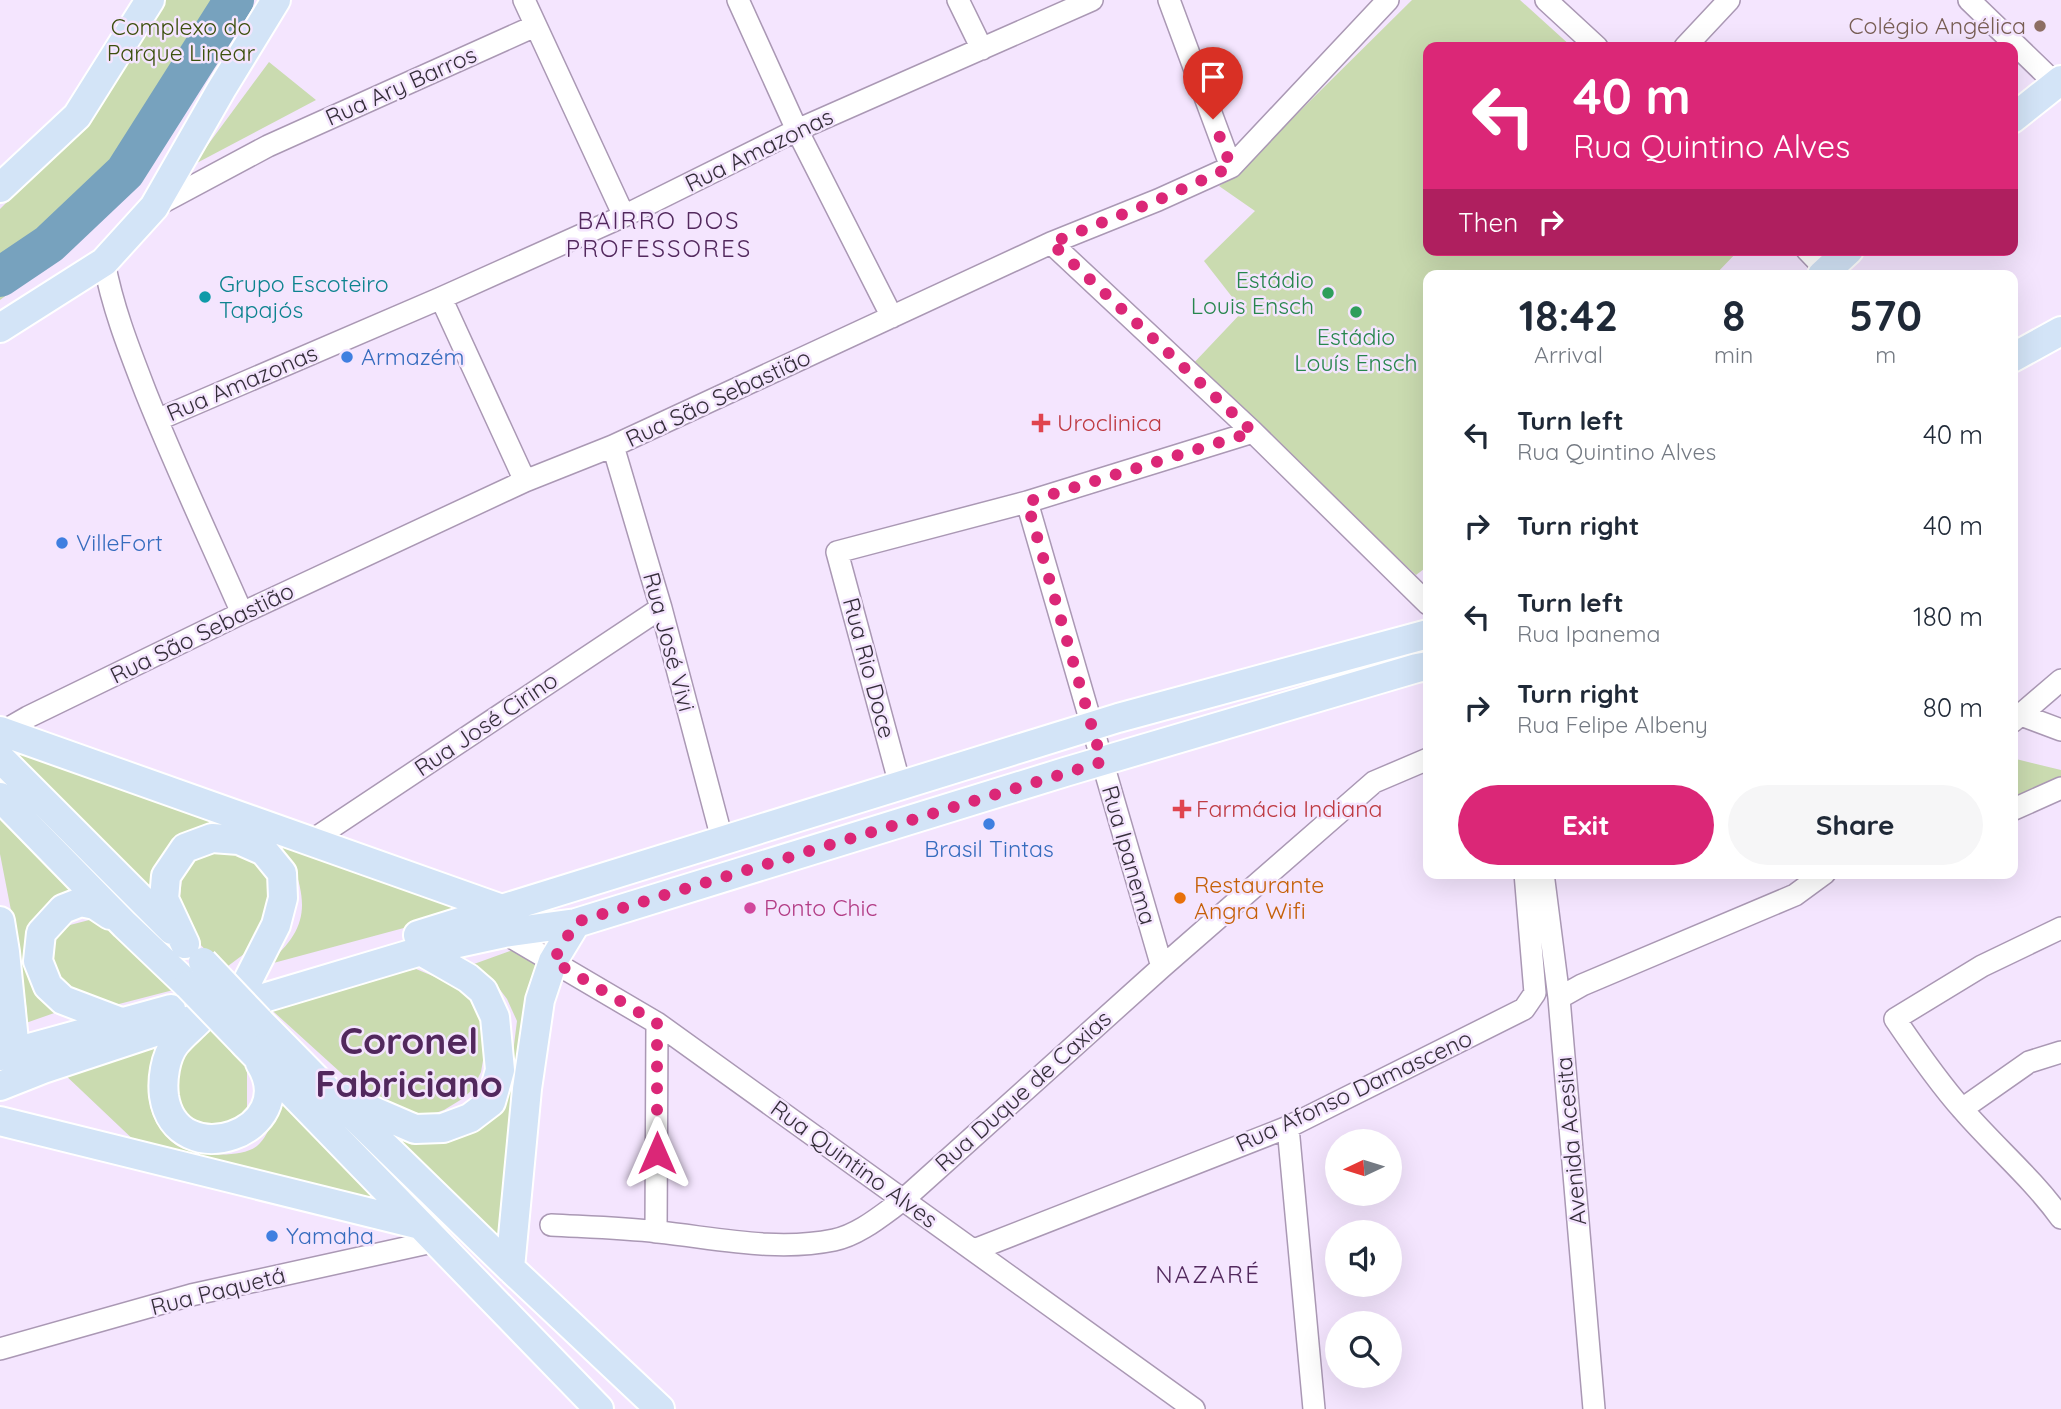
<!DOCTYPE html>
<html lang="en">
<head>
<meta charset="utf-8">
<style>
  body { margin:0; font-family:Quicksand,sans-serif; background:#f6f6f7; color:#1f2937; height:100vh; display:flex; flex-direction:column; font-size:26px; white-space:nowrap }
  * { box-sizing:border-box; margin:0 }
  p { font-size:23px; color:#747a83 }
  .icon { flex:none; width:38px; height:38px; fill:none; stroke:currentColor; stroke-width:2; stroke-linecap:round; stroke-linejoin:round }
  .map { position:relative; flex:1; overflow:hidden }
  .sheet { position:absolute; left:1423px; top:270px; width:595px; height:609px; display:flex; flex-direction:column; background:#fff; border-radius:14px; box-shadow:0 7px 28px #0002 }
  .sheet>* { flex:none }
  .guide { position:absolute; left:1423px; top:42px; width:595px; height:214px; border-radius:14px; box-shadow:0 7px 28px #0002; background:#db2777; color:#fff; overflow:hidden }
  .needle { width:46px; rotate:266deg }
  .fabs { position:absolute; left:1325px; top:1129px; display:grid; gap:14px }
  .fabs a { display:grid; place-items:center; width:77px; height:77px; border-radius:50%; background:#fff; box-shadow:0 7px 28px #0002; font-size:35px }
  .pin { position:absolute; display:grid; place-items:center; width:60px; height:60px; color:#fff; margin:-72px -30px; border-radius:50% 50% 50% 0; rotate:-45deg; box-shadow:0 0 7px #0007 }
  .pin .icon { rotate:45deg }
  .me { position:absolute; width:77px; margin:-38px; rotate:0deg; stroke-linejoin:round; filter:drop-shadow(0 0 5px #0008) }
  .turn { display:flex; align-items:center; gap:24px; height:147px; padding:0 35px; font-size:32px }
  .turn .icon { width:91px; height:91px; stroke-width:2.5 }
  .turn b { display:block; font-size:49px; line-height:60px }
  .then { display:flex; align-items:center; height:66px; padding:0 35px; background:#0003; gap:14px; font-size:26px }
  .eta { display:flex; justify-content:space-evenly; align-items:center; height:119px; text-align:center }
  .eta b { font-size:42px; font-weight:700; line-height:49px }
  .button { display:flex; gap:14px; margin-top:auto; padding:14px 35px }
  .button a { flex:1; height:80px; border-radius:42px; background:#db2777; color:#fff; font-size:28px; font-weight:700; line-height:80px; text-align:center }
  .button a+a { background:#f6f6f7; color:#1f2937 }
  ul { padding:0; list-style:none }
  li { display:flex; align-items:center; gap:21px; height:91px; padding:0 35px }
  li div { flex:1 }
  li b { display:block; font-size:26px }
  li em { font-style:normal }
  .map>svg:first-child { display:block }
  .green { fill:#cadbb0 }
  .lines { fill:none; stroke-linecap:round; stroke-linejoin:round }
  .river { stroke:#77a2be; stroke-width:40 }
  .minor-casing { stroke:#aa98b4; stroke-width:24 }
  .major-casing { stroke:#fff; stroke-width:32 }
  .minor { stroke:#fff; stroke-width:21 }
  .major { stroke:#d3e4f7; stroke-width:28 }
  .major-bridge-casing { stroke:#fff; stroke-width:32; stroke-linecap:butt }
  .major-bridge { stroke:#d3e4f7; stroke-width:28 }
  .route { stroke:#db2777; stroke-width:12; stroke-dasharray:0 21.6 }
  .education-dot { fill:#8d6e63; stroke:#f4e5fe; stroke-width:2.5 }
  .leisure-dot { fill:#2e9e5b; stroke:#f4e5fe; stroke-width:2.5 }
  .culture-dot { fill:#0f9aa8; stroke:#f4e5fe; stroke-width:2.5 }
  .shop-dot { fill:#3f7fe0; stroke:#f4e5fe; stroke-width:2.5 }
  .health-dot { fill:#e0444e; stroke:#f4e5fe; stroke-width:2.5 }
  .food-dot { fill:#e8710a; stroke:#f4e5fe; stroke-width:2.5 }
  .hotel-dot { fill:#d1479c; stroke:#f4e5fe; stroke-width:2.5 }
  .labels { text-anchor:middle; stroke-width:5; stroke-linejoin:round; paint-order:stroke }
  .education-label { font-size:23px; fill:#785e54; stroke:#f4e5fe; text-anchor:end }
  .park-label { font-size:23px; fill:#3c500d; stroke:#f4e5fe }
  .street-label { font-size:23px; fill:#352e3a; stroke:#f4e5fe }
  .leisure-label { font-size:23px; fill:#27864d; stroke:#f4e5fe; text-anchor:end }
  .culture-label { font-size:23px; fill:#0d838f; stroke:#f4e5fe; text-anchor:start }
  .shop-label { font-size:23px; fill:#366cbe; stroke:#f4e5fe; text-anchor:start }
  .health-label { font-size:23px; fill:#be3a42; stroke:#f4e5fe; text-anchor:start }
  .food-label { font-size:23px; fill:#c56008; stroke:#f4e5fe; text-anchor:start }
  .hotel-label { font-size:23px; fill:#b23c85; stroke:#f4e5fe; text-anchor:start }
  .neighbourhood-label { font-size:24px; letter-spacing:2px; fill:#52285d; stroke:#f4e5fe }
  .town-label { font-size:37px; font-weight:bold; fill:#52285d; stroke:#f4e5fe }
</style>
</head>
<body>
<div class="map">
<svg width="2061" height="1409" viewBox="0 0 2061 1409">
  <rect width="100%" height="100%" fill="#f4e5fe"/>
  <path class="green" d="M161 0H254L130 184 57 257 0 300V209L81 128Z
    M1412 0H1520L1572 47H1428V250H1739L1715 275H1428V566L1416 575 1190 367 1243 311 1204 261 1255 211 1219 186 1235 175Z
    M269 62 316 100 193 165Z
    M3 738 482 907 266 965C304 933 310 910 293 864L211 825 154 903Z
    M2012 758 2061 770V780L2013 802Z
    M0 808 84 890C58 895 52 901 36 921L60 1011 23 1024 27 1011 16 936 0 854Z
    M228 850 252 854 275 888 260 942 224 969 193 937 179 905 183 870 203 853Z
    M93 919 117 923 181 988 119 1004 74 1001 55 986 48 954 56 935 70 925Z
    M518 948 545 964 501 1248 388 1134 404 1137 463 1130 512 1061 517 1021 507 999 492 979 474 964Z
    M416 969 457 986 479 1009 485 1049 481 1072 472 1090 462 1099 444 1110 424 1117 372 1101 264 1003Z
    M216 1019 233 1037 247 1071V1107L236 1126 206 1136 169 1102 183 1047Z
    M161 1037C151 1069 138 1104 164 1133 169 1140 176 1146 184 1149 191 1151 199 1152 205 1153 219 1156 246 1155 257 1146 272 1134 279 1100 282 1082L396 1204 139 1145 62 1072Z"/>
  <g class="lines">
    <path class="river" d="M0 277 49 244 125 172 234 0"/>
    <g class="minor-casing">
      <path id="minor" d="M524 0 624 216
        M738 0 797 130 892 317
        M958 0 982 49
        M1169 0 1231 167
        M1546 0 1597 47
        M1969 0 2056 84
        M1685 47 1729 0
        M154 207 268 146 535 26
        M1051 243 1253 432 1428 604
        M1807 250 1831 275
        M104 262C113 309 129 349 146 393 176 468 210 540 242 613
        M441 298 525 481
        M157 420 441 298 624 216 797 130 1092 0
        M613 446 661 608 722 839
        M1027 502 1162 967
        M2012 714 2021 715 2061 730
        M2012 722 2061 680
        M0 733 28 717 242 613 525 481 613 446 1051 243 1158 200 1231 167 1388 0
        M900 785 837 552 1027 502 1253 432
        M2012 810 2061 788
        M311 841 661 608
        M1543 873 1559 998 1594 1409
        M2061 928 1982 966 1895 1019C1916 1050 1938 1082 1963 1110 1995 1147 2032 1178 2061 1218
        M504 933 657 1023 1194 1409
        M1559 998 1582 985 1795 895 1825 873
        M1962 1109 2029 1062 2061 1052
        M1288 1127 1314 1409
        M551 1225C587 1227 623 1228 658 1232 716 1238 776 1252 834 1240 859 1235 882 1215 903 1200L1162 967 1374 782 1428 759
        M656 1232 657 1023
        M974 1250 1288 1127 1524 1009 1535 993 1525 873
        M0 1349 191 1295 437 1241"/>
    </g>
    <g class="major-casing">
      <path id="major" d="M2012 119 2061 80
        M0 188 77 116 150 0
        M1822 275 1849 250
        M0 328 104 262 154 207 221 90 276 0
        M2012 358 2061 331
        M0 731 502 909
        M0 758 172 930
        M0 797 125 925 188 985
        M110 915 95 905 81 902 63 909 41 933 38 961 48 986 63 1000 121 1022
        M0 921 5 952 15 1051
        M418 935 1118 718 1428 634
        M185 944 164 899 166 876 185 848 212 838 239 840 264 851 282 873 283 898 276 925 243 990
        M198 1021C190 1029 181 1036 175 1044 165 1057 162 1080 164 1096 176 1176 303 1132 260 1063
        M259 1021 327 1090 510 1268 660 1409
        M245 1044 599 1409
        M0 1056 171 1009
        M0 1086 43 1069 203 1016 421 951 504 933 576 923 1065 772 1417 668 1428 666
        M343 1098 415 1129 443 1128 470 1118 491 1102 500 1070 495 1017 483 991 468 978 421 951
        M0 1121 420 1225
        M510 1268 527 1089 540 1000 553 961 576 923"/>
    </g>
    <use href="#minor" class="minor"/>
    <use href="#major" class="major"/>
    <g class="major-bridge-casing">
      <path id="major-bridge" d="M203 962 259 1021
        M188 985 245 1044"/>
    </g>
    <use href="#major-bridge" class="major-bridge"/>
  </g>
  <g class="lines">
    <path class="route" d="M657 1153V1023L553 961 576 922 1102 762 1027 502 1253 432 1051 243 1158 200 1231 167 1213 119"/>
  </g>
  <circle class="education-dot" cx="2040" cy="26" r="7"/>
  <g class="leisure-dot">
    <circle cx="1328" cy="293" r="7"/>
    <circle cx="1356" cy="312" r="7"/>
  </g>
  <circle class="culture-dot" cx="205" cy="297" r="7"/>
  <g class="shop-dot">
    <circle cx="347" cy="357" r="7"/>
    <circle cx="62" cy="543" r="7"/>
    <circle cx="989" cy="824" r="7"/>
    <circle cx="272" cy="1236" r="7"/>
  </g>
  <g class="health-dot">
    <path d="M1037.5 412.5h7v7h7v7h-7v7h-7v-7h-7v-7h7z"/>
    <path d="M1178.5 798.5h7v7h7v7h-7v7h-7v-7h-7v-7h7z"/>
  </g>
  <circle class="food-dot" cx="1180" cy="898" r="7"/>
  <circle class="hotel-dot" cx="750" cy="908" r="7"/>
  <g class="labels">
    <g class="education-label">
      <text x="2026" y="34">Colégio Angélica</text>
    </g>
    <g class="park-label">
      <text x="181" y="35">Complexo do<tspan x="181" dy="26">Parque Linear</tspan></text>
    </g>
    <g class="street-label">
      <text transform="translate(401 86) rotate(-24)" y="8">Rua Ary Barros</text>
      <text transform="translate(759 150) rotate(-26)" y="8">Rua Amazonas</text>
      <text transform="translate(242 383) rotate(-23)" y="8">Rua Amazonas</text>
      <text transform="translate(718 398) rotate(-25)" y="8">Rua São Sebastião</text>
      <text transform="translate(202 633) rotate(-26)" y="8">Rua São Sebastião</text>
      <text transform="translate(669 642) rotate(75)" y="8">Rua José Vivi</text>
      <text transform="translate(869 668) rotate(75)" y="8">Rua Rio Doce</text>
      <text transform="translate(486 724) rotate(-34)" y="8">Rua José Cirino</text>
      <text transform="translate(1129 855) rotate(74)" y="8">Rua Ipanema</text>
      <text transform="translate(1023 1091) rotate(-42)" y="8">Rua Duque de Caxias</text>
      <text transform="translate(1354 1091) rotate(-25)" y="8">Rua Afonso Damasceno</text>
      <text transform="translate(1571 1141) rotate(-95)" y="8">Avenida Acesita</text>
      <text transform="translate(854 1164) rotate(36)" y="8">Rua Quintino Alves</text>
      <text transform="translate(218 1291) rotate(-14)" y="8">Rua Paquetá</text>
    </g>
    <g class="leisure-label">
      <text x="1314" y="288">Estádio<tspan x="1314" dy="26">Louis Ensch</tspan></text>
      <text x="1356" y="345" text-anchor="middle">Estádio<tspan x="1356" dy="26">Louís Ensch</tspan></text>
    </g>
    <g class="culture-label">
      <text x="219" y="292">Grupo Escoteiro<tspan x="219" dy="26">Tapajós</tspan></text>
    </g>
    <g class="shop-label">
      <text x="361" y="365">Armazém</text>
      <text x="76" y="551">VilleFort</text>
      <text x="989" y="857" text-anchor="middle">Brasil Tintas</text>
      <text x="286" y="1244">Yamaha</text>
    </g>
    <g class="health-label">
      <text x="1057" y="431">Uroclinica</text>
      <text x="1196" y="817">Farmácia Indiana</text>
    </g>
    <g class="food-label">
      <text x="1194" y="893">Restaurante<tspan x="1194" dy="26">Angra Wifi</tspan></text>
    </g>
    <g class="hotel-label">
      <text x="764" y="916">Ponto Chic</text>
    </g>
    <g class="neighbourhood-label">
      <text x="659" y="229">BAIRRO DOS<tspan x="659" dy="28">PROFESSORES</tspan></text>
      <text x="1208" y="1283">NAZARÉ</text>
    </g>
    <g class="town-label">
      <text x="409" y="1054">Coronel<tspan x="409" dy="43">Fabriciano</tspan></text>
    </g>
  </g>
</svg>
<div class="fabs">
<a><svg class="needle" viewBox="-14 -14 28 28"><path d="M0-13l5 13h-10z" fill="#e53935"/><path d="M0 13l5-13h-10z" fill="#747a83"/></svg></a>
<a><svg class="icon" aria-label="sound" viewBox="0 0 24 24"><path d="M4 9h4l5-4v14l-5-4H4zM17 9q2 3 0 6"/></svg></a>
<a><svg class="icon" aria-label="search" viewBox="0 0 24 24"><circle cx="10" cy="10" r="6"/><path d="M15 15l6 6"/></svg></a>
</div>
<div class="pin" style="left:1213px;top:119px;background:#d93025"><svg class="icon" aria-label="arrive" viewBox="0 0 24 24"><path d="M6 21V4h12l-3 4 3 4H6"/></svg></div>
<svg class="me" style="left:657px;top:1153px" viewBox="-20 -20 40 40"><path d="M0-17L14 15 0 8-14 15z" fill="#db2777" stroke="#fff" stroke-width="4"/></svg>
<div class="guide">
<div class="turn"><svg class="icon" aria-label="left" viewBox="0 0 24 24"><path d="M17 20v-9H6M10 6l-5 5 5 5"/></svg><div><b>40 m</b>Rua Quintino Alves</div></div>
<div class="then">Then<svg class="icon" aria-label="right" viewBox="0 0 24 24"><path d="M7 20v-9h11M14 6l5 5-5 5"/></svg></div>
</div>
<section class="sheet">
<div class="eta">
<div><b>18:42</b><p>Arrival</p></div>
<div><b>8</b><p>min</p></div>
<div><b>570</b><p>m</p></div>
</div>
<ul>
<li><svg class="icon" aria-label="left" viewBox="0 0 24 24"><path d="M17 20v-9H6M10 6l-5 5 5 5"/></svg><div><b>Turn left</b><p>Rua Quintino Alves</p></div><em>40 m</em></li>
<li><svg class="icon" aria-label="right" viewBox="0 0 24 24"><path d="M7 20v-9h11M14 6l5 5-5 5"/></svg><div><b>Turn right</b></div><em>40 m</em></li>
<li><svg class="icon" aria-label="left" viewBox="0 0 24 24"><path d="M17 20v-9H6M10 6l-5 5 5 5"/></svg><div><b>Turn left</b><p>Rua Ipanema</p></div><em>180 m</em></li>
<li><svg class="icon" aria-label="right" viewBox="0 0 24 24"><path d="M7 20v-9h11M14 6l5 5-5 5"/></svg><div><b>Turn right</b><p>Rua Felipe Albeny</p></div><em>80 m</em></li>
</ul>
<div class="button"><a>Exit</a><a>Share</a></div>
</section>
</div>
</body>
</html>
